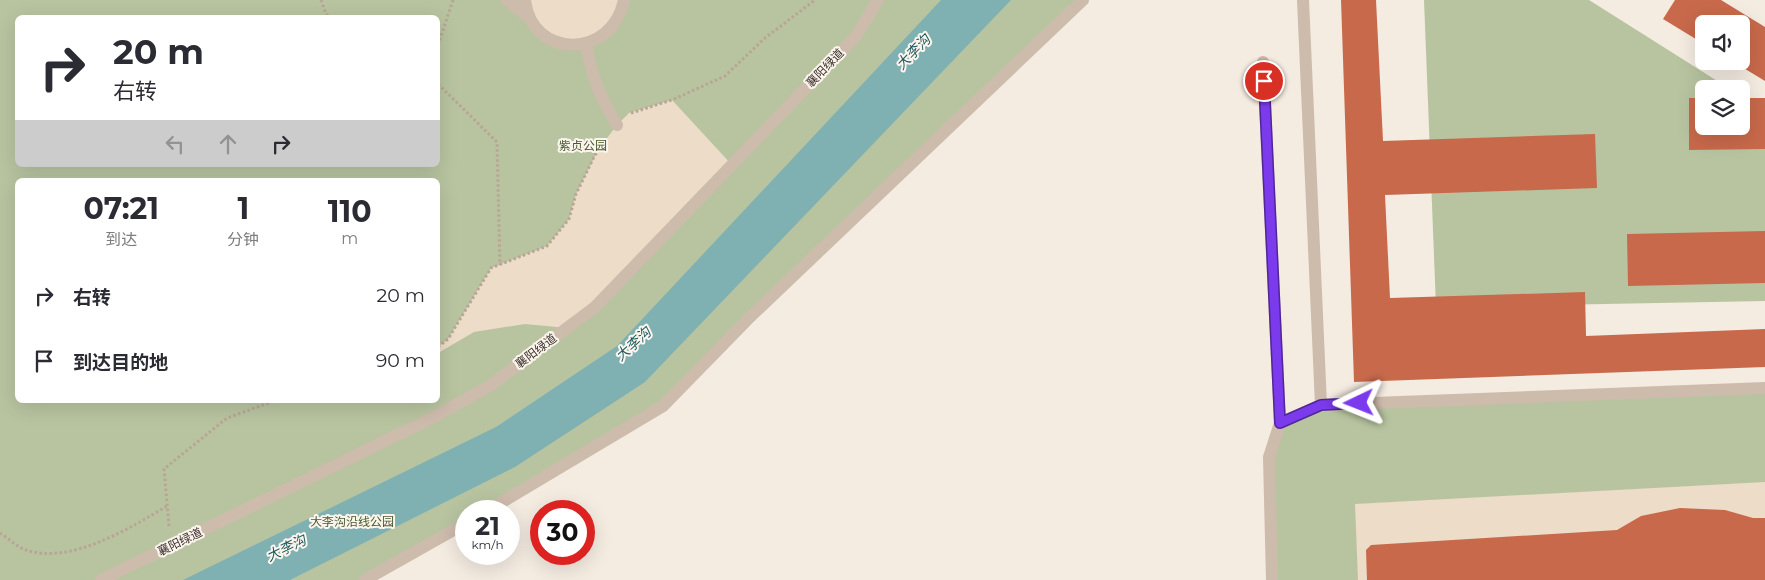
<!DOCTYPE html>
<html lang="zh">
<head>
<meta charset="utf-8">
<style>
  body { margin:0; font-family:Montserrat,"Noto Sans SC",sans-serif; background:#f2f2f3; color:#2b2b33; height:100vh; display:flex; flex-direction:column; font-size:19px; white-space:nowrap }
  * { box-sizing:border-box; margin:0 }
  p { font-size:16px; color:#7c7c81 }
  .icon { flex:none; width:28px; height:28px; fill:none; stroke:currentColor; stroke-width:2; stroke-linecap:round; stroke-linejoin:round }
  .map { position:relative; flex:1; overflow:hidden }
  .panel { position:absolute; left:15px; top:178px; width:425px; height:225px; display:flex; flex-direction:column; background:#fff; border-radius:8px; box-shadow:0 5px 20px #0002 }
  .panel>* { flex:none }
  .top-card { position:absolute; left:15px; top:15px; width:425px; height:152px; border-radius:8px; box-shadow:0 5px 20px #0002; background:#fff; color:#2b2b33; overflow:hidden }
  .tools { position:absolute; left:1695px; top:15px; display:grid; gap:10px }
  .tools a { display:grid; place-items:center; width:55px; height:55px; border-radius:8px; background:#fff; box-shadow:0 5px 20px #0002; font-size:25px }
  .speed { position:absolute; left:455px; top:500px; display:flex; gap:10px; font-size:25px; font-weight:700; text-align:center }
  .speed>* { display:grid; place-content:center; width:65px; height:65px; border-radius:50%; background:#fff; box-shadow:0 5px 20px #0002; line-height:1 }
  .speed small { font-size:12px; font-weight:400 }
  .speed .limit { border:8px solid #d22; background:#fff; color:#111 }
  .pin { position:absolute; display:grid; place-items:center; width:42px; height:42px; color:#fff; margin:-21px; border:2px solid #fff; border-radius:50%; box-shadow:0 1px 5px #0007 }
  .me { position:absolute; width:55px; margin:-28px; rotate:268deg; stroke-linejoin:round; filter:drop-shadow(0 0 4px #0008) }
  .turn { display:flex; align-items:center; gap:18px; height:105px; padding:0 15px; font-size:22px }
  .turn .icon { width:65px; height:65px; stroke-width:2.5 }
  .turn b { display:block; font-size:35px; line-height:42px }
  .lanes { display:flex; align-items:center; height:48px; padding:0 15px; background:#0003; justify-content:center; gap:25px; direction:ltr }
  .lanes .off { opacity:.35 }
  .eta { display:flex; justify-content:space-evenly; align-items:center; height:85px; text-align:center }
  .eta b { font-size:30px; font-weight:700; line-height:35px }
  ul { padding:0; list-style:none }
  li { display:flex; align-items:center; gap:15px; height:65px; padding:0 15px }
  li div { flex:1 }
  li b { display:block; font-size:19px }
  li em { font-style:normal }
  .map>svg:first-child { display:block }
  .green { fill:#b8c4a0; fill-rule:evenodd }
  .plaza { fill:#ecdcc8 }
  .water { fill:#7fb0b2 }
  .building { fill:#c8694b }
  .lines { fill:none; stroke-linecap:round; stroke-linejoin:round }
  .path { stroke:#b9a596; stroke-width:3; stroke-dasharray:2.5 2.5; stroke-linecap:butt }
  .service { stroke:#cdbbac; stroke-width:12 }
  .pedestrian { stroke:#cdbbac; stroke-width:12 }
  .minor { stroke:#cdbbac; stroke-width:12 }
  .route-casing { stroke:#51269a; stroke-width:12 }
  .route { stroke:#7c3aed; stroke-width:9 }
  .labels { text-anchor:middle; stroke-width:4; stroke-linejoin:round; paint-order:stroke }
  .street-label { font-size:12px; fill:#3b302b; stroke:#fbf5ee }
  .park-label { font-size:12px; fill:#4a5a2e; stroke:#fbf5ee }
  .water-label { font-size:14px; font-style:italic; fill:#1f5a5e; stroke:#fbf5ee }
</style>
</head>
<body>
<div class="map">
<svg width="1765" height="580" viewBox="0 0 1765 580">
  <rect width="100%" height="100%" fill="#f4ebe1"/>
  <path class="green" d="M0 0H1083L663 406 487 511H466V523L365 580H0ZM18 18H438V165H18ZM18 180H438V400H18Z
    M1424 0H1589L1730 89H1704V126H1741V96L1765 111V301L1436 307Z
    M1765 388V580H1272L1269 457 1280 423 1321 405Z"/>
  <path class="plaza" d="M525 0H624L622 12 586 44 540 31Z
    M672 100 732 165 567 328 525 324 474 332 438 353V347L448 339 491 268 547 246 569 219 576 194 598 150 617 125 629 113Z
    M1765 482V580H1358L1355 504Z"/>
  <path class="water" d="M941 0H1011L645 382 515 467 290 580H183L496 427 617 346Z"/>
  <path class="building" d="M1341 0H1376L1383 141 1595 134 1597 188 1385 195 1390 298 1585 292 1586 336 1765 329V367L1354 382Z
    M1675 0H1721L1765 27V81L1732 61H1741V24H1704V44L1663 19Z
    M1689 98H1704V126H1741V98H1765V149L1689 150Z
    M1765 231V283L1628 286 1627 234Z
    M1680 508 1725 510 1753 518H1765V580H1367L1366 550 1371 545 1617 530 1641 516Z"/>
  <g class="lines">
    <path class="path" d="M321 0 326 14 331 18
      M438 45 453 0
      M438 84 497 142 500 265
      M631 113 672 100 725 76 765 38 815 0
      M438 347 448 339 491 268 547 246 569 219 576 194 595 155 607 139
      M169 526 164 469 227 418 277 400
      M0 533C8 538 17 547 26 550 71 565 130 528 167 506"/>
    <path class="service" d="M1263 62 1280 423"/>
    <path class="pedestrian" d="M507 0 530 18
      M525 0C532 60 612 59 624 0
      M586 44C592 78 599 95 617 125"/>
    <path class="minor" d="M1303 0 1321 405
      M487 511 663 406 748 319 1083 0
      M101 580 434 417 491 385 595 307 856 36 878 0
      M365 580 466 523
      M1272 580 1269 457 1280 423 1321 405 1765 388"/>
  </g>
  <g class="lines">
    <g class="route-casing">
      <path id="route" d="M1264 81 1280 423 1321 405 1359 403"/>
    </g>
    <use href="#route" class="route"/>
  </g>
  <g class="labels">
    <g class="street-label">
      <text transform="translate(825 68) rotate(-46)" y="4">襄阳绿道</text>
      <text transform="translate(536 351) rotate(-37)" y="4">襄阳绿道</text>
      <text transform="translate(180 542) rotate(-26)" y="4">襄阳绿道</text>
    </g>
    <g class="park-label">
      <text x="583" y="150">紫贞公园</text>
      <text x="352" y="526">大李沟沿线公园</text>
    </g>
    <g class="water-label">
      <text transform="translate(913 52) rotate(-46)" y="5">大李沟</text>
      <text transform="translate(633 344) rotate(-42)" y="5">大李沟</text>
      <text transform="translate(286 548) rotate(-26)" y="5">大李沟</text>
    </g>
  </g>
</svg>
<div class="tools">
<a><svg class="icon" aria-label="sound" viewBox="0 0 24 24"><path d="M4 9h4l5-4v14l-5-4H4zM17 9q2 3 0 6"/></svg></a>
<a><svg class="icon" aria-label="layers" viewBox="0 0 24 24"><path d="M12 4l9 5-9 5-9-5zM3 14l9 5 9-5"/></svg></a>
</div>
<div class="speed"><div>21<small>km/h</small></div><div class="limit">30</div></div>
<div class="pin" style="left:1264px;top:81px;background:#d93025"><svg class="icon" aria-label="arrive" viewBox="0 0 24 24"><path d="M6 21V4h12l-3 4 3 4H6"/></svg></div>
<svg class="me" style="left:1359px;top:403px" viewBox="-20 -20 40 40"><path d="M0-17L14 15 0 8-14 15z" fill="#7c3aed" stroke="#fff" stroke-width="4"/></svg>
<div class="top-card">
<div class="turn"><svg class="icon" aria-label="right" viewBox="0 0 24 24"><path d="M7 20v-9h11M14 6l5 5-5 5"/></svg><div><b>20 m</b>右转</div></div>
<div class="lanes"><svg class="icon off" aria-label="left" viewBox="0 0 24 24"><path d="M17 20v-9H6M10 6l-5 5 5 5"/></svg><svg class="icon off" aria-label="ahead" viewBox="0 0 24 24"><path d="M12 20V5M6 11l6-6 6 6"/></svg><svg class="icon" aria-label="right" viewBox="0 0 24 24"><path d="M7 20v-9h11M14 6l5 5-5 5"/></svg></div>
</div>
<section class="panel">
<div class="eta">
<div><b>07:21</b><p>到达</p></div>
<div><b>1</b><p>分钟</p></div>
<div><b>110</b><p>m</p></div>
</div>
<ul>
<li><svg class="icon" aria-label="right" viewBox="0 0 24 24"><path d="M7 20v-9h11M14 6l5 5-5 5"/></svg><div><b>右转</b></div><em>20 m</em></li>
<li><svg class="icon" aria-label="arrive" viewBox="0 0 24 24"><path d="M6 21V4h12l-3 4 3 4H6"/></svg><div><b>到达目的地</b></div><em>90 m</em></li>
</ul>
</section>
</div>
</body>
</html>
